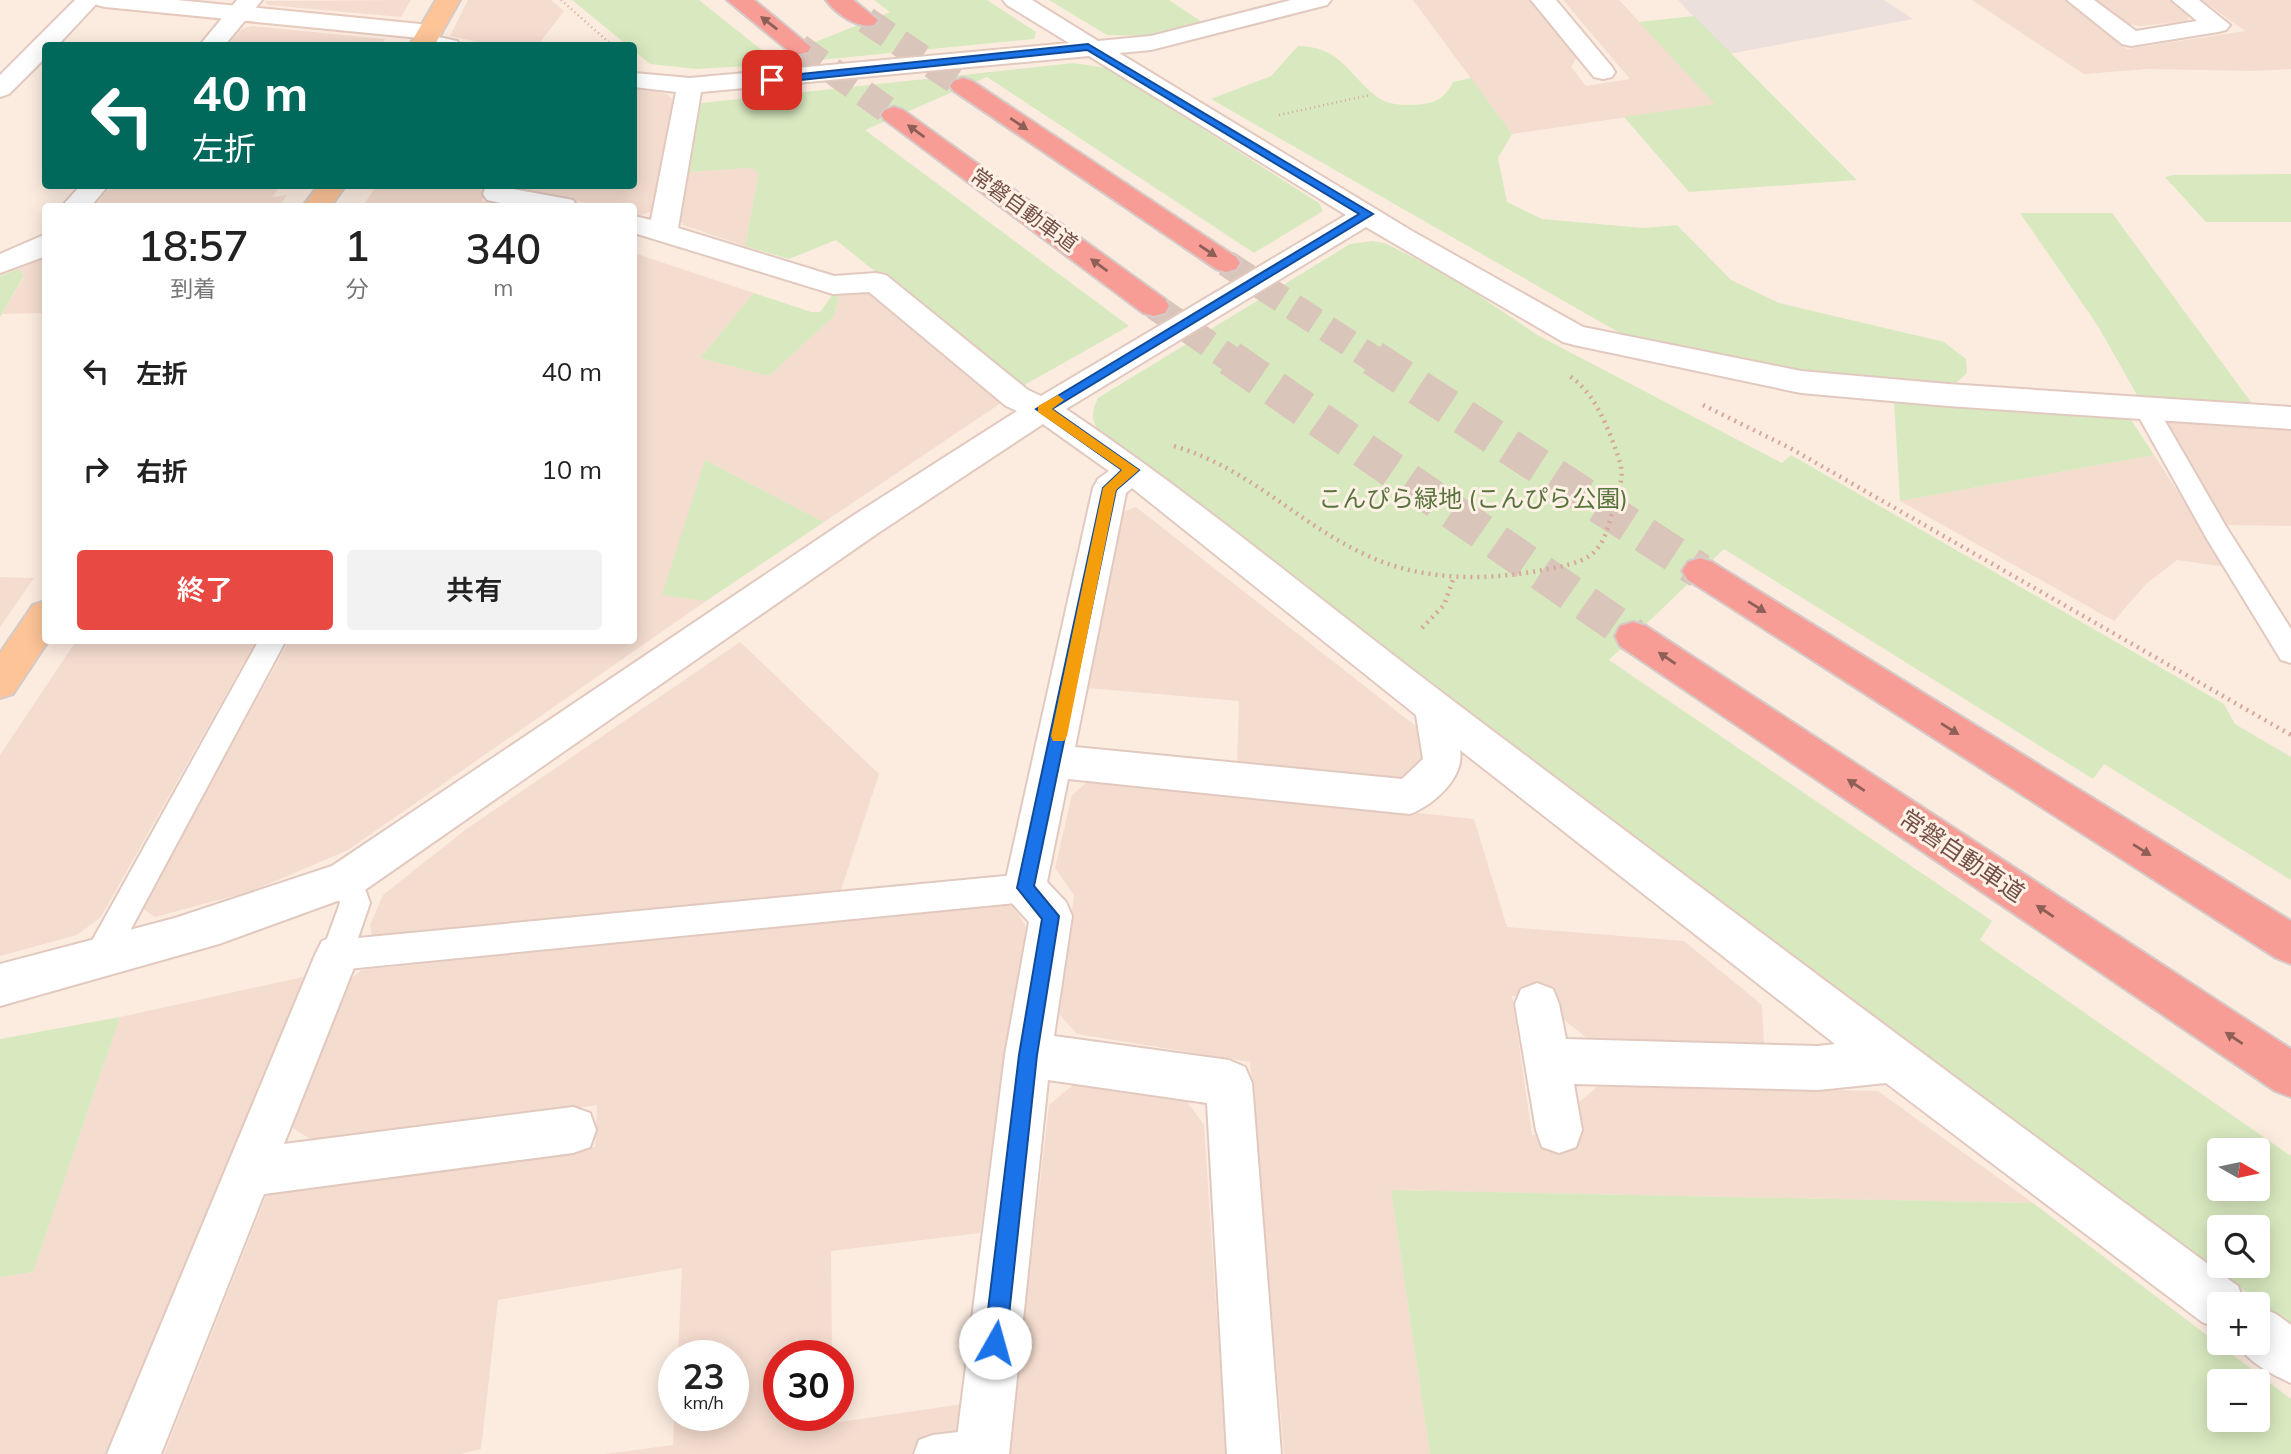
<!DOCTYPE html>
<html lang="ja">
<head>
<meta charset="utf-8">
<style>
  body { margin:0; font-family:Mulish,"Noto Sans JP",sans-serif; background:#f2f2f2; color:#222; height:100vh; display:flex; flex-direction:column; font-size:26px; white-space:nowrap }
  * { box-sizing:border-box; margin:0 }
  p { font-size:23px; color:#767676 }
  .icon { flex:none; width:38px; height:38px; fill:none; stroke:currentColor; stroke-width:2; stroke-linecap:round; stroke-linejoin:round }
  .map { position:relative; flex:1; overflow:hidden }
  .drawer { position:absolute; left:42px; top:203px; width:595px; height:441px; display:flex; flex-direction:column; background:#fff; border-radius:7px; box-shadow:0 4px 18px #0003 }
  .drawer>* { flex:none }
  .top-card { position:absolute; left:42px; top:42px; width:595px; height:147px; border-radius:7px; box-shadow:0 4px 18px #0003; background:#00695c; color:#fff; overflow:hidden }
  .needle { width:46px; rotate:99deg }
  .tools { position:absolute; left:2207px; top:1138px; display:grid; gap:14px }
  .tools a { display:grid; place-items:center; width:63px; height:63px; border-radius:7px; background:#fff; box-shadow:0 4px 18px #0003; font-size:35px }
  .speed { position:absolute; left:658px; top:1340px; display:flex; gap:14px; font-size:35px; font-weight:700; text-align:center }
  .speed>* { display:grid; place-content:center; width:91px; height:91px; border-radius:50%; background:#fff; box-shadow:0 4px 18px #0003; line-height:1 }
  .speed small { font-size:18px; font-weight:400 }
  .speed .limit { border:10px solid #d22; background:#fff; color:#111 }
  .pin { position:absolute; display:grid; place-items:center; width:60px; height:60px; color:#fff; margin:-30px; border-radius:14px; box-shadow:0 4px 10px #0006 }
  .me { position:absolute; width:77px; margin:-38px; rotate:7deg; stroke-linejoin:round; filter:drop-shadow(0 0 5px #0008) }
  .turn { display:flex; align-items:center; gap:24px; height:147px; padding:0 35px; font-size:32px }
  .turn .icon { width:91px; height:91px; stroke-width:2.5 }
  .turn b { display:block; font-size:49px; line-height:60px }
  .eta { display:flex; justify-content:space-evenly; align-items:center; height:119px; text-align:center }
  .eta b { font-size:42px; font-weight:600; line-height:49px }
  .cta { display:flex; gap:14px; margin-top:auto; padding:14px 35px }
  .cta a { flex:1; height:80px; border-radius:7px; background:#e84a43; color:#fff; font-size:28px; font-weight:600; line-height:80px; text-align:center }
  .cta a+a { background:#f2f2f2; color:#222 }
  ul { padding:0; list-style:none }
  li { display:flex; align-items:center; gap:21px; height:98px; padding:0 35px }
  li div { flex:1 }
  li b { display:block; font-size:26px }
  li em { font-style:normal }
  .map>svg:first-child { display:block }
  .residential { fill:#f4dccf }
  .industrial { fill:#ebe0dc }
  .green { fill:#d8e9bf; fill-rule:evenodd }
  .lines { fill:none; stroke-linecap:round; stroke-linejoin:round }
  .highway-tunnel-far1 { stroke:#dac5ba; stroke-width:27; stroke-dasharray:27 13; stroke-linecap:butt }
  .highway-tunnel { stroke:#dac5ba; stroke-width:36; stroke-dasharray:36 18; stroke-linecap:butt }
  .lane-casing { stroke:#e2c9bf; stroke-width:4 }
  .street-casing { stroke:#e2c9bf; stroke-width:4 }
  .secondary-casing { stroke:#e7c8bc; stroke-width:4 }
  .primary-casing { stroke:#d5cac8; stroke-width:4 }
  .highway-casing { stroke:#d5cac8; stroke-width:4 }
  .path-far1 { stroke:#d6a79b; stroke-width:2.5; stroke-dasharray:1 3.5; stroke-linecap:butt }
  .path { stroke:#d6a79b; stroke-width:4.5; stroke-dasharray:2 5; stroke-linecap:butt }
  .lane { fill:#fff; fill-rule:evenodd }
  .street { fill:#fff; fill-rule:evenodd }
  .secondary { fill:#fff; fill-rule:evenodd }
  .primary { fill:#fcc497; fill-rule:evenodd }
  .highway { fill:#f89d96; fill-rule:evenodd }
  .oneway { fill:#8e5f57 }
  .route { fill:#1a73e8; stroke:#114b97; stroke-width:2 }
  .slow { fill:#f59e0b }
  .labels { text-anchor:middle; stroke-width:6; stroke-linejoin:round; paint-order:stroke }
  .far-street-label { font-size:21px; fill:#734f47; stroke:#fff1e6 }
  .park-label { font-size:24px; fill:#57743d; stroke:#fff1e6 }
  .street-label { font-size:24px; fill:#734f47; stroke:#fff1e6 }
</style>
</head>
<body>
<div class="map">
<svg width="2291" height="1454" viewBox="0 0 2291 1454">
  <rect width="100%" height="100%" fill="#fcece0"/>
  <path class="residential" d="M411 0 401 17 267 5 265 1Z
    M468 0H551L564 11 538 45H493L450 36Z
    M1413 0H1531L1578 55 1571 67 1586 86 1630 79 1563 0H1619L1716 104 1512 134Z
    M1972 0H2064L2127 49 2245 31 2202 0H2291V69L2253 71 2148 69 2084 74Z
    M2093 0H2170L2189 14 2187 21 2140 26 2123 23Z
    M252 26 385 39 380 46 228 45 242 29Z
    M634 88 667 94 673 100 652 211 638 216 634 215V206H599L519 188 517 186H634Z
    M751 168 759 173 745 246 683 225 678 217 689 172Z
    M112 186H280L272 197 287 195 280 206H94Z
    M376 186H487L482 201 518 206H363Z
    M634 253 754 293 700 358 769 376 834 316 840 294 872 292 1004 401 824 522 705 460 663 595 706 601 348 850 252 891 155 917 142 908 289 641 634 640Z
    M45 258V313L2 314 24 277 18 269Z
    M2167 419 2291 426V526L2226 525 2178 445Z
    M2154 455 2226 567 2177 560 2146 584 2114 621 1900 501Z
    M1136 507 1417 727 1424 762 1400 783 1237 765 1239 701 1088 688 1118 514Z
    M0 577 34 578 0 627Z
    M76 641H256L101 917 77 935 0 956V755Z
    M740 642 879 774 841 890 372 936 370 925 383 895 465 830Z
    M1092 778 1474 819 1507 927 1684 941 1762 1005 1764 1043 1589 1040 1562 1018 1558 997 1512 996 1532 1135 1582 1136 1577 1104 1599 1085 1878 1091 2033 1203 1391 1190 1430 1454H1284L1250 1062 1077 1034 1059 1014 1074 895 1055 868 1072 795Z
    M1012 902 1026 927 980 1233 831 1251 832 1356H779V1416H833V1423L963 1404 955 1454H605L673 1445 674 1416H733V1356H678L682 1268 498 1300 481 1449 460 1454H164L270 1186 595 1147 597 1105 322 1146 286 1124 346 982 362 970Z
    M308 976 117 1454H0V1277L33 1272 120 1017Z
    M1073 1085 1187 1102 1204 1125 1226 1454H1009L1049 1105Z"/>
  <path class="industrial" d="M1678 0H1884L1913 19 1729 54Z"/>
  <path class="green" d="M572 0H699L773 59 890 12 874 0H987L1036 32 1034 39 779 64 697 69 650 64 634 51V46L627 45Z
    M1049 0H1169L1202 22 1146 36 1107 35Z
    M1694 16 1857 180 1689 192 1624 117 1715 104 1639 22Z
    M1298 46C1345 47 1349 79 1382 100 1394 107 1423 106 1435 101 1443 98 1450 89 1453 82L1471 78 1512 134 1498 158 1507 202 1542 219 1644 228 1677 225 1731 280 1779 303 1944 342 1966 359 1967 373 1954 385 1804 374 1705 351 1625 336 1211 99 1271 76Z
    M1073 63 1107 68 1319 203 1323 211 1254 253 987 77 865 130 1129 326 1019 388 836 240 789 259 745 246 759 173 751 168 689 172 701 103Z
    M2291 174V222H2206L2165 177 2173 175Z
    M2020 213H2112L2254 406 2146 401 2137 395 2098 326Z
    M1373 241 1385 243 1453 278 1539 336 1782 463 1791 455 2224 704 2235 724 2291 757V880L2104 764 2093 779 1724 549 1609 660 1992 921 1980 940 2291 1156V1325L1485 729 1101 434C1091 422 1091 412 1098 398L1350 244ZM2219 1150H2258V1188H2219ZM2219 1227H2258V1265H2219Z
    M18 269 24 276 0 317V276Z
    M754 293 811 312H820L833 294H840L834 316 769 376 700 358Z
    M1894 401 2130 418 2154 455 1900 501Z
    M705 460 824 522 706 601 662 595Z
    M120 1017 33 1272 0 1277V1039Z
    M1391 1190 2033 1203 2291 1399V1454H1430ZM2219 1381H2258V1419H2219Z"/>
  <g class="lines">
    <path class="highway-tunnel-far1" d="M866 20 963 86
      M799 47 894 115
      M1226 263 1375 360
      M1154 306 1232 360"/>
    <path class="highway-tunnel" d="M1230 358 1633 636
      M1373 358 1700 571"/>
    <g class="lane-casing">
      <path id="lane" d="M2146 400 2154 402 2225 525 2291 629V663L2281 660 2207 539 2134 408 2138 402Z
        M259 640H286L109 970 98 975 87 970 82 960 87 950Z
        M347 865 358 869 370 903 358 938 1025 874 1036 878 1040 888 1036 898 1025 902 337 970 326 965 321 955 340 903 332 879 336 869Z
        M983 1429 997 1434 1002 1448 1000 1454H914L919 1440 933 1435Z"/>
    </g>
    <g class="street-casing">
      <path id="street" d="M75 0H100L57 46H46V57L9 94 0 97V75Z
        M237 0H262L224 46H199Z
        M1003 0H1032L1098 41 1151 36 1291 0H1331L1327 5 1151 50 1119 53 1412 231 1583 327 1801 371 1948 384 2291 407V429L1948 406 1801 393 1574 345 1563 342 1366 227 1066 409C1203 501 1328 607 1460 706 1718 901 1977 1095 2238 1286L2245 1304H2219V1329L2202 1322 1886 1083 1818 1090 1574 1084 1582 1130 1576 1147 1559 1153 1542 1147 1536 1130 1515 1004 1521 989 1537 983 1553 989 1559 1004 1566 1039 1818 1046 1835 1044 1460 750C1465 777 1434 805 1410 814L1068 779 1047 882 1066 902 1072 916 1054 1036 1229 1060 1245 1067 1252 1083 1281 1454H1227L1207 1103 1048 1080 1009 1454H955L1005 1055 1029 922 1010 901 1004 888 1093 488 1098 479 1109 471 1043 424 878 533 362 892 219 944 0 1006V964L175 918 332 866 854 515 1017 411 1006 406 869 292 833 294 634 233V216L651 220 676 92 634 87V73L690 78 1069 43 1007 5ZM1089 56 1346 215 1041 396 1028 390 886 275 876 273 834 276 678 228 701 92ZM1132 488 1416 715 1423 759 1402 779 1075 747 1126 493Z
        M1531 0H1556L1612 67 1615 72 1612 77 1603 79 1594 77Z
        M2067 0H2094L2136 31 2197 21 2172 0H2199L2230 25 2226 30 2218 32 2131 46 2122 44Z
        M425 34 457 41 460 46H416L413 41 416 36Z
        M80 186H108L91 206H62Z
        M486 186H513V189L573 200 577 206C547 209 516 207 487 200L483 194Z
        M46 234V256L0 273V254Z
        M337 935 352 941 359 955 284 1144 573 1107 590 1113 596 1130 590 1147 573 1153 264 1194 161 1454H107L315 955 322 941Z
        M2258 1306 2276 1314 2291 1325V1383C2273 1375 2245 1361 2237 1342H2258Z"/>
    </g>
    <g class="secondary-casing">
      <path id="secondary" d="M93 0H177L430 25 439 27 442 32 439 37 430 39 105 7 97 5Z"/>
    </g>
    <g class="primary-casing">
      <path id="primary" d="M436 0H460L434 46H409Z
        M318 186H345L331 206H303Z
        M46 601V640H49L13 694 0 698V653L33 605Z"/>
    </g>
    <g class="highway-casing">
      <path id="highway" d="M727 0H754L811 47 808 52 799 54 790 52Z
        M826 0H853L878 20 874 25C858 29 836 14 826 0Z
        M963 78 972 81 1236 257 1240 263 1236 269 1226 272 1216 269 954 91 950 86 954 81Z
        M894 107 903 110 1165 299 1169 306 1165 313 1154 316 1143 313 885 120 881 115 885 110Z
        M1700 558 1712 562 2291 921V964L2276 958 1688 580 1682 571 1688 562Z
        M1633 622 1646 626 2291 1049V1097L2275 1091 1620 646 1615 636 1620 626Z"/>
    </g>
    <path class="path-far1" d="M561 0 613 46
      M1279 115 1370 95"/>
    <path class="path" d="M1703 405 1790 448 2291 735
      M1174 446C1251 469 1297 523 1366 555 1421 581 1484 581 1543 570 1559 567 1579 564 1592 554 1606 542 1609 523 1614 506 1619 485 1626 478 1618 456 1608 428 1595 392 1569 376
      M1422 628 1444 605 1454 577"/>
    <use href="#lane" class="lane"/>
    <use href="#street" class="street"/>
    <use href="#secondary" class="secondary"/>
    <use href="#primary" class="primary"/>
    <use href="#highway" class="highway"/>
  </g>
  <defs><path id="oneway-solid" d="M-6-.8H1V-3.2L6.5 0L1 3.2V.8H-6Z" transform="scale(1.75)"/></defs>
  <g class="oneway">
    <use href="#oneway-solid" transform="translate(769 23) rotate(-142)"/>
    <use href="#oneway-solid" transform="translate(1019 124) rotate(34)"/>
    <use href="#oneway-solid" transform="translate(916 131) rotate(-144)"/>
    <use href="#oneway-solid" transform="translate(1208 251) rotate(34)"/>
    <use href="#oneway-solid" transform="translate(1099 265) rotate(-144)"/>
    <use href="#oneway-solid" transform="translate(1757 607) rotate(32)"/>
    <use href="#oneway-solid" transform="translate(1667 658) rotate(-146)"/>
    <use href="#oneway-solid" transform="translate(1950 729) rotate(32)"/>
    <use href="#oneway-solid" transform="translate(1856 785) rotate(-146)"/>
    <use href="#oneway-solid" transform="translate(2142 850) rotate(32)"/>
    <use href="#oneway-solid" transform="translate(2045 911) rotate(-146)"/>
    <use href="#oneway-solid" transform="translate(2234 1038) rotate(-146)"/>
  </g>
  <path class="route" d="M1088 44 1373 214 1052 409 1139 470 1116 490 1034 886 1059 916 1037 1055 1006 1343 1003 1351 995 1354 988 1351 984 1343 1019 1055 1042 919 1017 888 1103 488 1122 470 1036 409 1359 214 1087 50 772 83 767 80 772 77Z"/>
  <path class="slow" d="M1058 395 1064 400 1052 409 1139 470 1116 490 1067 736 1064 741H1053L1051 736 1103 488 1122 470 1038 412V406Z"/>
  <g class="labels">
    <g class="far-street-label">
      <text transform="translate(1024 210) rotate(36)" y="7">常磐自動車道</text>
    </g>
    <g class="park-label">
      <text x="1473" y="507">こんぴら緑地 (こんぴら公園)</text>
    </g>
    <g class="street-label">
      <text transform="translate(1962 856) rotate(34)" y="8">常磐自動車道</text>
    </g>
  </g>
</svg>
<div class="tools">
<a><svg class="needle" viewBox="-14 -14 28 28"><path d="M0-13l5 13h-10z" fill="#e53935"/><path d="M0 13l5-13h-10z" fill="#767676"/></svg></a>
<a><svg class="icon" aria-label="search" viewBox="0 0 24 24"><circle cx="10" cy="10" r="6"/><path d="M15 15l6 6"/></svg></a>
<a>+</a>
<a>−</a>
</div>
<div class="speed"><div>23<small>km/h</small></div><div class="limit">30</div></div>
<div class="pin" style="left:772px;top:80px;background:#d93025"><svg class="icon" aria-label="arrive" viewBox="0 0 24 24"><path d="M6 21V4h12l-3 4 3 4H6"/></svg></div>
<svg class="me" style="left:995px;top:1343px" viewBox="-20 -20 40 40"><circle r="19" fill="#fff"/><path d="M0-13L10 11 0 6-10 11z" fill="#1a73e8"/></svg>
<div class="top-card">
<div class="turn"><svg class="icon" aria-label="left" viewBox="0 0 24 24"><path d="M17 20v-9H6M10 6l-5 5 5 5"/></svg><div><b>40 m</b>左折</div></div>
</div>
<section class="drawer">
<div class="eta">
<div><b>18:57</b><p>到着</p></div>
<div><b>1</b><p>分</p></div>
<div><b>340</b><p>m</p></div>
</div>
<ul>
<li><svg class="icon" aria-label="left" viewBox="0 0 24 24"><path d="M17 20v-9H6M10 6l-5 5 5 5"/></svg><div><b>左折</b></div><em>40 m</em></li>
<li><svg class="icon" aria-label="right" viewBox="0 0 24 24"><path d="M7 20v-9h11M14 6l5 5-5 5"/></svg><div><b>右折</b></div><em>10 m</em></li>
</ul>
<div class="cta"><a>終了</a><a>共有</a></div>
</section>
</div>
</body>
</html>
